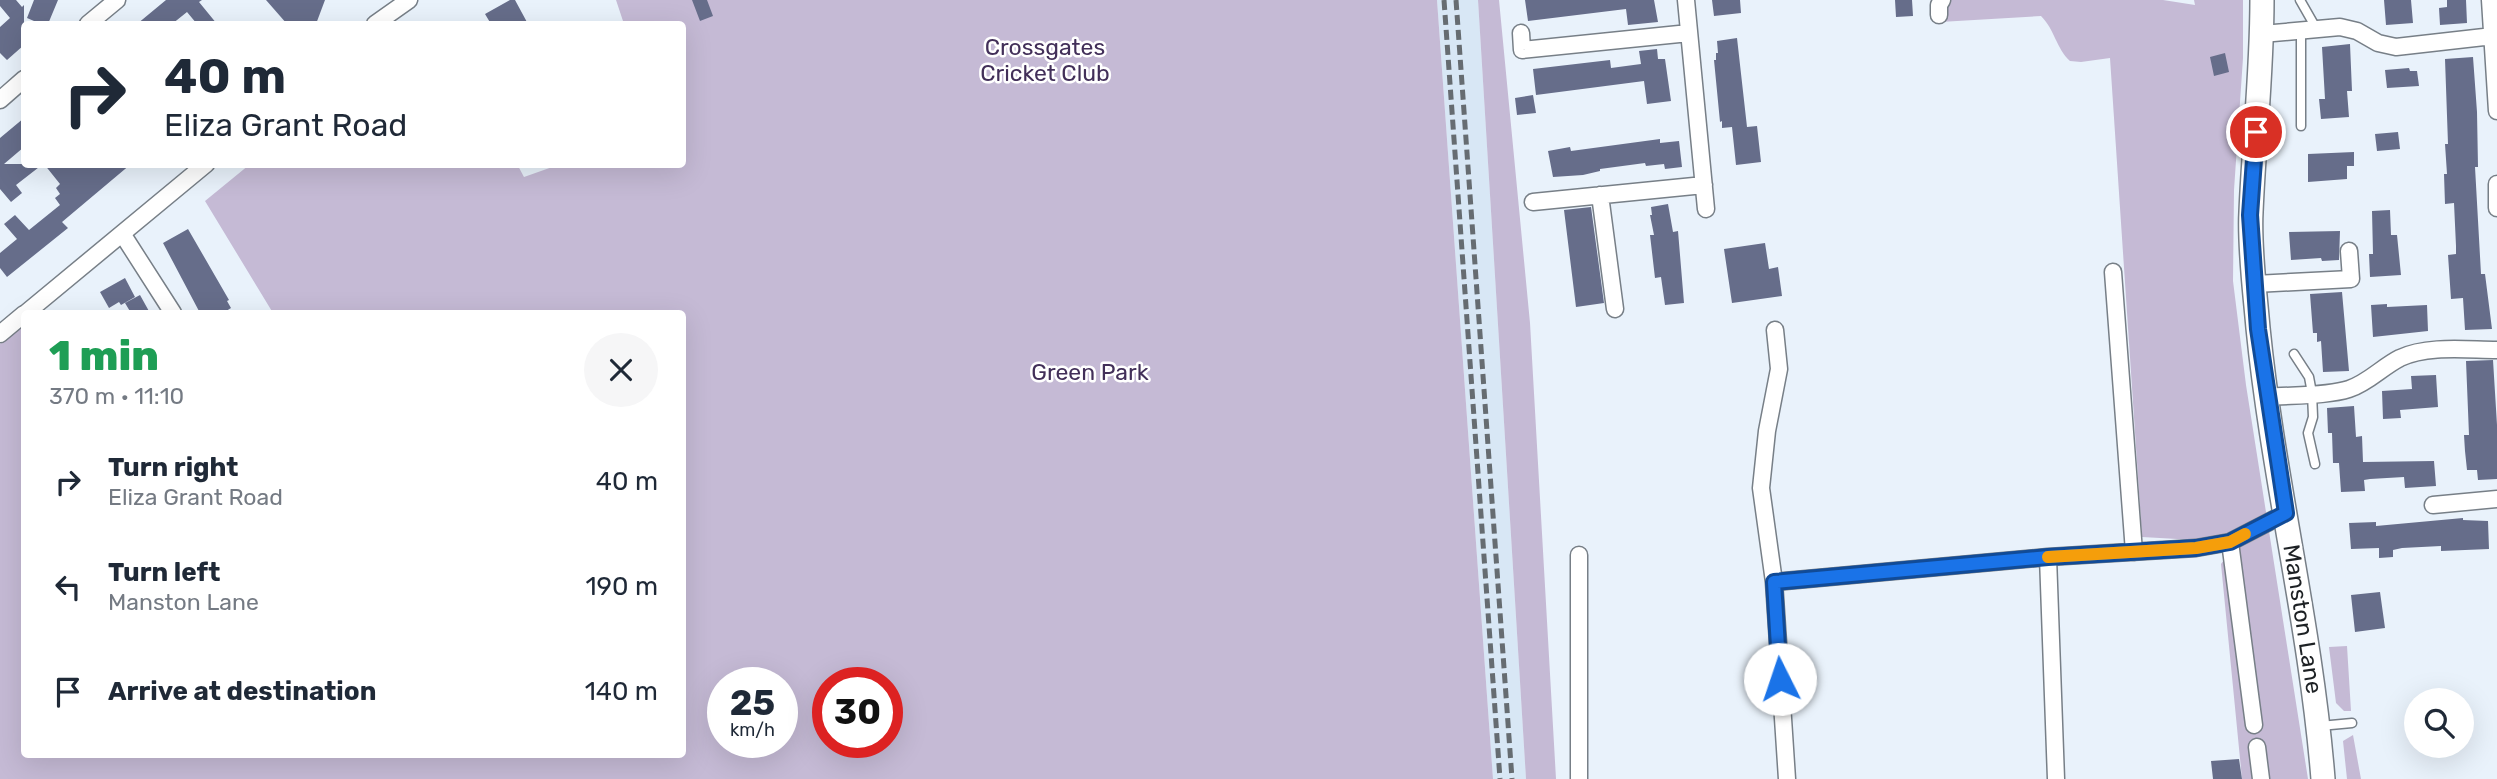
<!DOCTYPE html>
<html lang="en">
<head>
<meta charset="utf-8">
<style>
  body { margin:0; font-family:Rubik,sans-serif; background:#f6f6f7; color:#1f2937; height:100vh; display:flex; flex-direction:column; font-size:26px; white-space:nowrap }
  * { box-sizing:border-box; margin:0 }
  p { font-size:23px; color:#747a83 }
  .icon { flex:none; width:38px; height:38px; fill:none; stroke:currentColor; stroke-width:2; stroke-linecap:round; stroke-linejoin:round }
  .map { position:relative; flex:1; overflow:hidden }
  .drawer { position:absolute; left:21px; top:310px; width:665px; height:448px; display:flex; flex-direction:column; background:#fff; border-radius:7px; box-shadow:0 7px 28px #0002 }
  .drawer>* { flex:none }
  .hud { position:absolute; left:21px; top:21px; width:665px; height:147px; border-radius:7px; box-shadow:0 7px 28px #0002; background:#fff; color:#1f2937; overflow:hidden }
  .tools { position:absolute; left:2404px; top:688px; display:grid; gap:14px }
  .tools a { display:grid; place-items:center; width:70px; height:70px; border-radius:50%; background:#fff; box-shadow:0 7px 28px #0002; font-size:35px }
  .speed { position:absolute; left:707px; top:667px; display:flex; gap:14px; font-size:35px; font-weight:700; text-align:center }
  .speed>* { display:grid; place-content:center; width:91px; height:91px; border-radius:50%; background:#fff; box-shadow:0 7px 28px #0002; line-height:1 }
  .speed small { font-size:18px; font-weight:400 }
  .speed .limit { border:10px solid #d22; background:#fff; color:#111 }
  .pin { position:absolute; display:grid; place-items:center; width:60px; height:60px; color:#fff; margin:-30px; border:4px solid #fff; border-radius:50%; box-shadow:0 2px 7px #0007 }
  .me { position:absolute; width:77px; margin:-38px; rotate:356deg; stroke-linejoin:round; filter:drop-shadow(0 0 5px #0008) }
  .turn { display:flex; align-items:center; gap:24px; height:147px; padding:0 28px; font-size:32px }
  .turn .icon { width:91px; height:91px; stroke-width:2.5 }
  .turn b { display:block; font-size:49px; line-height:60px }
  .round { display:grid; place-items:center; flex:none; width:74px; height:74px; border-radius:37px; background:#f6f6f7 }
  .head { display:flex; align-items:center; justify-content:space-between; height:119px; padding:0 28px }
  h1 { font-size:42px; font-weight:800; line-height:52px; color:#1e9e55 }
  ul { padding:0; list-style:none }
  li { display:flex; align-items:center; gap:21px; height:105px; padding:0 28px }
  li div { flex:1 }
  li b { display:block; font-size:26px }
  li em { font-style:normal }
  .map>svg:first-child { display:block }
  .built { fill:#d8e7f5 }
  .green { fill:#c5bad5; fill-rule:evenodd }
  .building { fill:#666d8a }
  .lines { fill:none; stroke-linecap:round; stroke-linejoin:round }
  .lane-casing { stroke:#777f87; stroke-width:11 }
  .street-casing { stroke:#777f87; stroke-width:19 }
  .secondary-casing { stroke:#777f87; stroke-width:26 }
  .lane { stroke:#fff; stroke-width:8 }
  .street { stroke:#fff; stroke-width:16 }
  .secondary { stroke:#fff; stroke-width:23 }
  .rail { stroke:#666c71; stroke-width:5; stroke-dasharray:10 5; stroke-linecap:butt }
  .route-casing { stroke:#114b97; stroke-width:18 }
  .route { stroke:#1a73e8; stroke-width:12 }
  .slow { stroke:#f59e0b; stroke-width:12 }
  .labels { text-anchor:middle; stroke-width:5; stroke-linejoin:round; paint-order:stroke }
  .park-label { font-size:23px; fill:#422f59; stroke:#fff }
  .street-label { font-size:23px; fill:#1d2124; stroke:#fff }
</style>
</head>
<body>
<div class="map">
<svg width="2497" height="779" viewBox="0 0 2497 779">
  <rect width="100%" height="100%" fill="#e9f2fb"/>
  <path class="built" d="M1437 0H1478L1526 779H1493Z"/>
  <path class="green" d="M616 0H1437L1493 779H0V344L24 326V754H682V313H273L205 201 249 165 517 164 524 177 558 165 682 164V24H624ZM723 682H782V742H723ZM828 682H887V742H828Z
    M1478 0H1499L1530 323 1556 779H1526Z
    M1942 0H2163L2195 5 2194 0H2243V58L2234 190 2233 281 2246 385 2308 779H2242L2221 564 2230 551V542L2142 537 2110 58 2081 62 2070 61C2056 48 2055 30 2041 16L1940 22Z
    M2347 646 2351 711H2344L2336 703 2329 647Z
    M2353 735 2361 779H2347L2343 741Z"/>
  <path class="building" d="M0 0H16L22 7 24 5V45L7 60 0 53V27L10 18 0 6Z
    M34 0H58L48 24H41L27 18Z
    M166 0H202L199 2 217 24H197L187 12 172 24H137Z
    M266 0H325L316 24H287Z
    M510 0H515L528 24H491L485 14Z
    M692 0H707L713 16 700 21Z
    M1525 0H1654L1658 22 1628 25 1626 9 1528 21Z
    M1712 0H1740L1741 13 1714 16Z
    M1895 0H1912L1913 16 1896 17Z
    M2384 0H2411L2413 23 2386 25Z
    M2447 0H2466L2467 23 2440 25 2439 8 2447 7Z
    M1737 38 1747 127 1757 126 1761 162 1736 165 1732 127 1722 128V121L1720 122 1714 60H1716V53H1718L1717 41Z
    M2350 44 2352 91H2347L2349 117 2321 119 2319 99H2325L2322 47Z
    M1657 49 1658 59H1665L1671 101 1647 104 1644 81 1536 95 1533 69 1610 60 1611 68 1641 64 1639 51Z
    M2225 53 2229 72 2214 76 2210 57Z
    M2473 57 2477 112 2478 167H2475L2481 274H2485L2492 329 2465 330 2463 298 2451 299 2448 255 2456 254V246L2454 203 2445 204 2444 174H2447L2445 144H2448L2445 59Z
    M2409 68 2410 71H2417L2419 86 2387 88 2385 70Z
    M1533 95 1536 113 1517 115 1515 98Z
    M24 118V147L4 164H43L16 185 22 193 11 202 0 189V138Z
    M2398 132 2400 149 2377 151 2375 134Z
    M1660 139V143L1679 141 1682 167 1665 169 1664 164 1646 166 1645 163 1600 169V171L1583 175 1553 177 1548 151 1570 147 1571 151Z
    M2354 152V166H2347V179L2308 182V154Z
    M44 164H131L62 222 68 228 7 277 0 268V253L17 239 4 224 15 215 29 230 60 205 55 198 60 194 56 188 60 184Z
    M1668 204 1673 232 1678 231 1684 303 1665 305 1661 277 1655 278 1650 235H1654L1650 215H1652L1651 207Z
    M1591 207 1604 303 1576 307 1564 210Z
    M2390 210 2391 235H2397L2401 275 2370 277 2369 254H2373L2372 211Z
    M188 229 229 300 227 301 231 308 223 313H200L163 243Z
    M2340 231 2339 260 2322 261 2321 258 2291 260 2289 232Z
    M1765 243 1769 269 1778 267 1782 296 1732 303 1724 249Z
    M125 278 135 297 121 305 119 302 109 308 100 292Z
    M2342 292 2349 371 2323 372 2321 341 2317 342V333H2313L2310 294Z
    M140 295 150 313H131L125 303Z
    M2387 304V307L2427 305 2428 331 2373 337 2371 305Z
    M2493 360 2497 425V479L2478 480 2477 470H2467L2465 451 2464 435H2469L2466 361Z
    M2436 375 2438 407 2400 410 2401 418 2383 419 2382 391 2412 389 2411 376Z
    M2354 406 2356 437 2362 436 2363 462 2434 461 2436 486 2405 488 2404 477 2370 479 2364 480 2365 491 2341 492 2339 463H2333L2332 433H2328L2327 408Z
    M2463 518V520L2488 521 2489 549 2441 551V546L2402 548 2393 550V557L2379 558V548L2351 549 2349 523 2376 522V526Z
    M2380 592 2385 628 2355 632 2351 595Z
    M2239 759 2242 779H2213L2211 761Z"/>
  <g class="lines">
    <g class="lane-casing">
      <path id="lane" d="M2300 0 2316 28
        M2301 30V126
        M2294 354 2309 377 2312 393 2313 417 2308 433 2315 464
        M2320 726 2352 723"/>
    </g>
    <g class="street-casing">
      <path id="street" d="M1686 0 1706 209
        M2490 0 2497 111
        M1939 15V5L1942 0
        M88 24 117 0
        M375 24 409 0
        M1521 33 1522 50 1689 33
        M2262 34 2340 27 2357 31 2378 43 2396 47 2493 36
        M0 100 24 79
        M2497 184V208
        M1600 195 1615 309
        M1533 202 1704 185
        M123 235 173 313
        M2113 272 2134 552
        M2255 284 2351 279 2349 251
        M26 313 206 164
        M0 334 24 314
        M2268 397C2291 395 2328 396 2349 389 2368 383 2382 367 2400 358 2428 345 2467 350 2497 350
        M2433 505 2497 499
        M2230 542 2254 725
        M1579 555V779
        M2048 557 2056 779
        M1774 582 1761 488 1767 431 1779 369 1775 330
        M2257 747 2261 779
        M1787 779 1774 582 2048 557 2196 548 2230 542 2286 513"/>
    </g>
    <g class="secondary-casing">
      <path id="secondary" d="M2262 0C2262 71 2254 141 2251 212 2249 247 2255 292 2258 328 2273 479 2311 627 2323 779"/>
    </g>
    <use href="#lane" class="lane"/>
    <use href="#street" class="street"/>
    <use href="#secondary" class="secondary"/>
    <path class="rail" d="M1444 0 1500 779
      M1456 0 1512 779"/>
  </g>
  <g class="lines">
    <g class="route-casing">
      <path id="route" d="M1780 679 1774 582 2048 557 2196 548 2230 542 2286 513 2258 329 2250 215 2256 132"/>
    </g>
    <use href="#route" class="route"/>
    <path class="slow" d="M2048 557 2196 548 2230 542 2245 534"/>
  </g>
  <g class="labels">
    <g class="park-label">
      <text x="1045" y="55">Crossgates<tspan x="1045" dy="26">Cricket Club</tspan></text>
      <text x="1090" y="380">Green Park</text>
    </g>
    <g class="street-label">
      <text transform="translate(2303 619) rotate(81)" y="8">Manston Lane</text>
    </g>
  </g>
</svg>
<div class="tools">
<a><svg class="icon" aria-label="search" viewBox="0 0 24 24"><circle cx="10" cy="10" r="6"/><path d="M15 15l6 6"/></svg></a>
</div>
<div class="speed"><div>25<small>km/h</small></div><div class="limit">30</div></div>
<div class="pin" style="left:2256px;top:132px;background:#d93025"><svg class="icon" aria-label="arrive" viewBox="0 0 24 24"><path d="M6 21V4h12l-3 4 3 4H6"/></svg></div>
<svg class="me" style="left:1780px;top:679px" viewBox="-20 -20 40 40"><circle r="19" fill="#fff"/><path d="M0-13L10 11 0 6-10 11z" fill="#1a73e8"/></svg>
<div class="hud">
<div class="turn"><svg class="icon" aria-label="right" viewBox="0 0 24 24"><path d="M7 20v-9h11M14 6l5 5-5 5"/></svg><div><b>40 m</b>Eliza Grant Road</div></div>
</div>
<section class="drawer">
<div class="head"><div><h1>1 min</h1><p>370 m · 11:10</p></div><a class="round"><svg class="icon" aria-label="close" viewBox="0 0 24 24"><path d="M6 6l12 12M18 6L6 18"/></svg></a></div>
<ul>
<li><svg class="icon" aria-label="right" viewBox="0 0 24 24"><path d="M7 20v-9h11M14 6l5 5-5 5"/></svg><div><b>Turn right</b><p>Eliza Grant Road</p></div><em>40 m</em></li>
<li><svg class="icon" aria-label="left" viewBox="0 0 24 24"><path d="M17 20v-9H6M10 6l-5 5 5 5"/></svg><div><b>Turn left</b><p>Manston Lane</p></div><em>190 m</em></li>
<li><svg class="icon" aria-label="arrive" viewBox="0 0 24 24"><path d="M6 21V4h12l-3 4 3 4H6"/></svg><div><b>Arrive at destination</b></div><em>140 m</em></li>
</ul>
</section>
</div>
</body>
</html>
